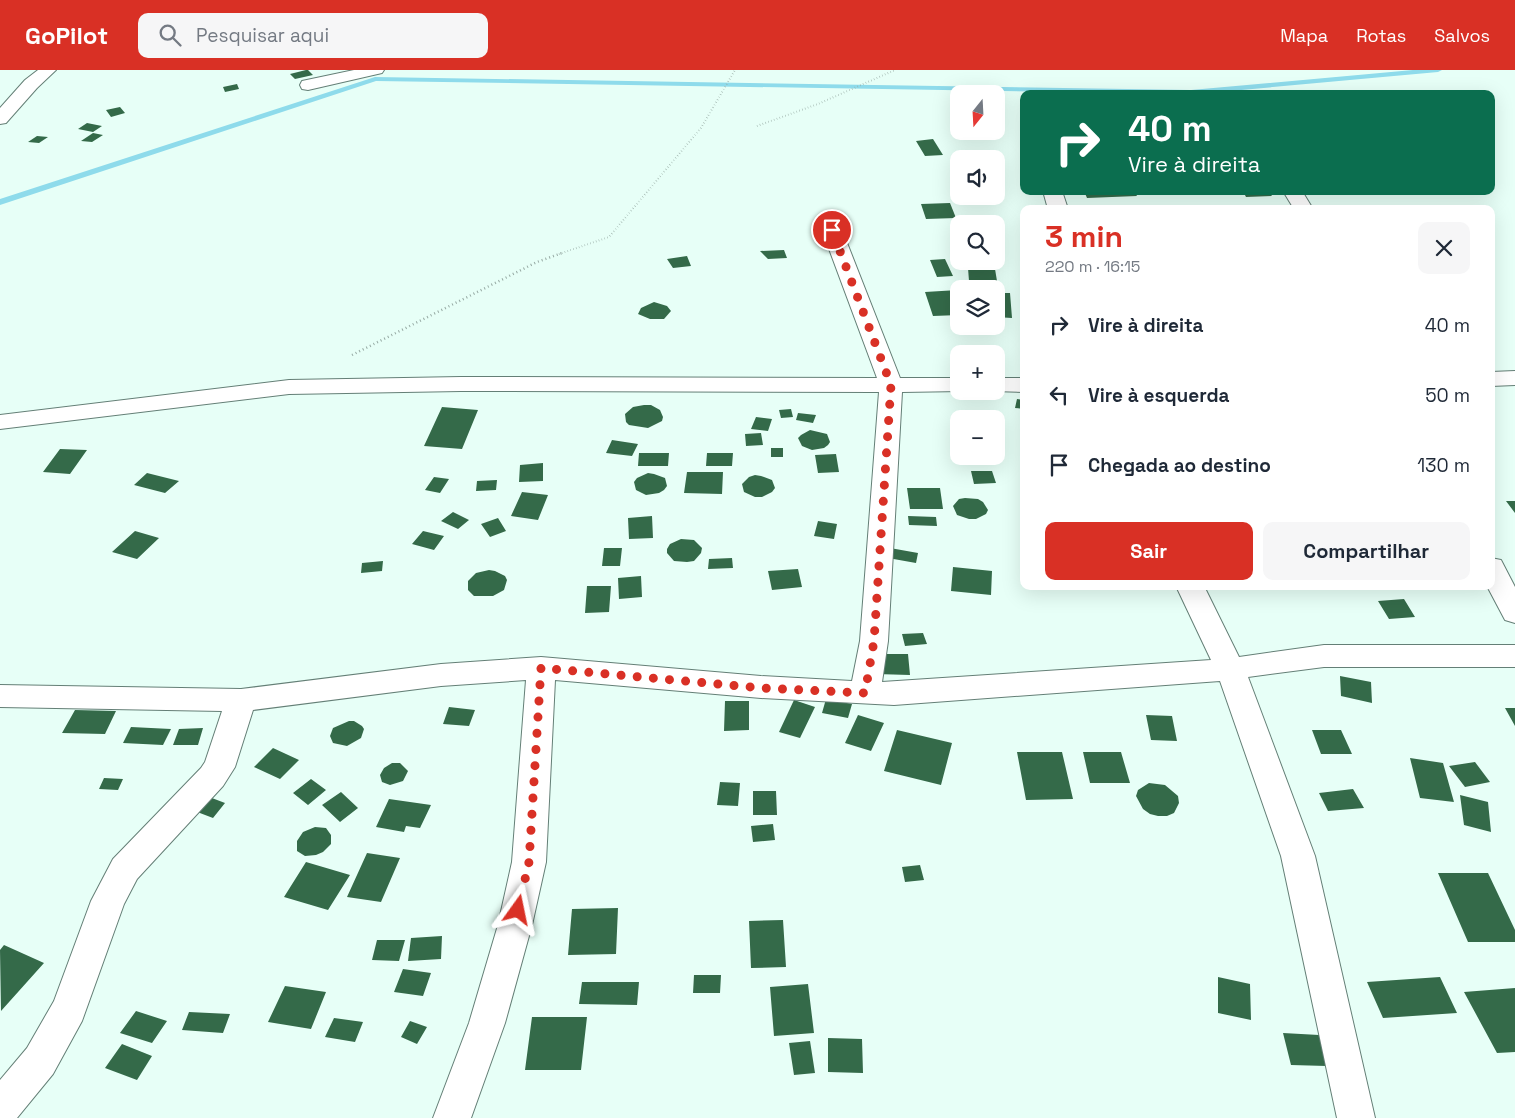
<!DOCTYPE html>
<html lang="pt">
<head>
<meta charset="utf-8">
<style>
  body { margin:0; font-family:"Space Grotesk",sans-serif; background:#f6f6f7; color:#1f2937; height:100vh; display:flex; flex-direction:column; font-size:19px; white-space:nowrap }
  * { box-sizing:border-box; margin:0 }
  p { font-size:16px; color:#747a83 }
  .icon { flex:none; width:28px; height:28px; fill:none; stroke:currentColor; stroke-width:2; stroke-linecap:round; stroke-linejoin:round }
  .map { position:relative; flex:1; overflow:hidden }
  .sheet { position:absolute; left:1020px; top:135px; width:475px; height:385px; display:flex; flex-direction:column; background:#fff; border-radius:10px; box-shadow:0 5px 20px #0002 }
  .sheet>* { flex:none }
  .guide { position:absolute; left:1020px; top:20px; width:475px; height:105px; border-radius:10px; box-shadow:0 5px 20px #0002; background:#0b6e4f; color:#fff; overflow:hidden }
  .needle { width:32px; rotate:198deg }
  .tools { position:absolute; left:950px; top:15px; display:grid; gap:10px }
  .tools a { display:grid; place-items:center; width:55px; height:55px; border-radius:10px; background:#fff; box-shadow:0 5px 20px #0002; font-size:25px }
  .pin { position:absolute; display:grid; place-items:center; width:42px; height:42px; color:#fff; margin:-21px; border:2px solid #fff; border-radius:50%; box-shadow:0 1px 5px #0007 }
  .me { position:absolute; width:55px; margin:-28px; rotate:12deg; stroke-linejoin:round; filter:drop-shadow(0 0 4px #0008) }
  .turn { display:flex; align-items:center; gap:18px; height:105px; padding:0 25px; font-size:22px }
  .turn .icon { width:65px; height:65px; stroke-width:2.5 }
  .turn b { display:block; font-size:35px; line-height:42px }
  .round { display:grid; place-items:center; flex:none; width:52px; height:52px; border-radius:10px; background:#f6f6f7 }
  .summary { display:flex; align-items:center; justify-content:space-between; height:85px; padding:0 25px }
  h1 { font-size:30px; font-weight:700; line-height:38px; color:#d93025 }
  .cta { display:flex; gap:10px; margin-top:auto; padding:10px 25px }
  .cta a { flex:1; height:58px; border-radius:10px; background:#d93025; color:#fff; font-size:20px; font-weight:700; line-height:58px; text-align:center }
  .cta a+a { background:#f6f6f7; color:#1f2937 }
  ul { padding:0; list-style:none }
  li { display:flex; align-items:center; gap:15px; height:70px; padding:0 25px }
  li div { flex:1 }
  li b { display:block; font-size:19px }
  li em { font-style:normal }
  header { display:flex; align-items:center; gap:30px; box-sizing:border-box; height:70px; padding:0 25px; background:#d93025; color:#fff }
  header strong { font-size:24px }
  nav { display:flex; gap:28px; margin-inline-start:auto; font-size:18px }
  .search { width:350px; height:45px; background:#f6f6f7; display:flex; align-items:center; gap:12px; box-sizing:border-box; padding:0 18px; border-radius:10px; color:#747a83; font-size:19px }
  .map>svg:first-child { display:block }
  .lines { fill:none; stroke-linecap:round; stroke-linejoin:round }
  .stream { fill:#8edbeb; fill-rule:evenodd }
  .building { fill:#346a49 }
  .street-casing { stroke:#647f76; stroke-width:2 }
  .path-far1 { stroke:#97aaa4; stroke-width:2; stroke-dasharray:0.5 2.5; stroke-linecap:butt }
  .path { stroke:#97aaa4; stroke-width:2.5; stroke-dasharray:1 3; stroke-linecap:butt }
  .street { fill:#fff; fill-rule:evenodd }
  .route { stroke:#d93025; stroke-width:9; stroke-dasharray:0 16.2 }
</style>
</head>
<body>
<header>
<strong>GoPilot</strong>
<div class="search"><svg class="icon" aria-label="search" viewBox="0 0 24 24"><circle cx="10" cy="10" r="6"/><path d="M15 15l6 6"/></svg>Pesquisar aqui</div>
<nav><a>Mapa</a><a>Rotas</a><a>Salvos</a></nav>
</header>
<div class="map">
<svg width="1515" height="1048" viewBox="0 0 1515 1048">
  <rect width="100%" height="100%" fill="#e7fff7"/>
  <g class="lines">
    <path class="stream" d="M1413 0H1442L1438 2 1197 24 376 11 0 135V129L375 7 1191 20Z"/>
  </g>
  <path class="building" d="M306 0H308L313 5 295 9 290 4Z
    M237 14 239 19 225 22 223 17Z
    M120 37 125 43 111 47 106 40Z
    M87 53 102 56 93 62 78 59Z
    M93 63 103 65 92 72 81 71Z
    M37 66 48 67 39 73 28 72Z
    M933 69 943 85 925 86 916 71Z
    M1084 121H1134L1137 126 1087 128Z
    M1243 121H1268L1272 126 1246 127Z
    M950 133 956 148 926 149 921 134Z
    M784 180 787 188 768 189 760 181Z
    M687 186 691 196 673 198 667 189Z
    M945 189 953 206 937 207 930 190Z
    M968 198 995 199 997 211H969Z
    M958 220 959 245 933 246 925 222Z
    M996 223H1010L1012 248 996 247Z
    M654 232 667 236 671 241 664 249H650L638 244 641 238Z
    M1017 329 1024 330V339L1015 338Z
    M644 335H651L660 340 663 347 662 351 648 358 629 355 626 352 625 344 633 337Z
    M442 337 478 340 462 379 424 376Z
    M791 339 793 347 781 348 779 340Z
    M798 343 816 345 813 353 796 350Z
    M756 347 772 349 768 361 751 359Z
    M810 360 827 364 830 372 828 375 824 378 812 380 802 376 798 368 801 365Z
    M761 363 763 375 746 376 745 364Z
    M612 370 638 374 632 386 606 383Z
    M771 378H783V387H771Z
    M60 379 87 380 70 404 43 402Z
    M639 383H669L668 396H638Z
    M707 383H733L732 396H706Z
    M836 384 839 402 818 403 815 385Z
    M543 393V411L519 412 520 395Z
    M971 401H992L996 413 974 414Z
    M687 402H723L722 424 684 423Z
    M147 403 179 411 165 423 134 415Z
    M648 403 654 404 665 408 667 416 664 420 659 423 646 425 636 420 634 412 637 408Z
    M755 405 761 406 772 410 775 418 772 422 762 427H755L744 422 742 414 749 407Z
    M434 407 449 409 440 423 425 420Z
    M497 410 496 420 476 421 477 411Z
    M907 418H940L943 439H910Z
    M522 422 548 425 538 450 511 446Z
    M965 428 978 429 983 432 988 440 986 444 976 449H969L957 445 953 436 959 429Z
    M1506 431H1515V443Z
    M453 442 469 450 458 459 441 451Z
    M652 446 653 468 629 469 628 448Z
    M908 446 936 447 937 456 909 455Z
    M498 448 506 461 490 467 481 454Z
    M818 451 837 454 834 469 814 466Z
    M135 461 159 468 137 489 112 482Z
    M423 461 444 466 434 480 412 474Z
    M681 469 694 470 702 478 701 483 694 491 687 492 674 491 667 483V479L670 474Z
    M604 478H622L620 496H602Z
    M890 478 918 483 916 493 888 488Z
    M732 488 733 498 708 499 709 489Z
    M383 491 382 501 361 503 362 493Z
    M953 497 992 501 991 525 951 521Z
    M798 499 802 517 772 520 768 501Z
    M489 500 495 501 505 506 507 510 504 520 493 526H474L468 520V511L476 503Z
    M641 506 642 527 619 529 618 508Z
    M587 516H611L609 542 585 543Z
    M1103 516H1121L1122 520H1104Z
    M1404 529 1415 547 1389 549 1378 531Z
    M923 563 927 574 905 576 902 564Z
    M875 584H908L910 605 876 604Z
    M1340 606 1371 612 1372 633 1341 626Z
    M826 629 852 634 848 648 822 643Z
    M794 630 815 637 800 668 779 662Z
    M725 631H749V660L724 661Z
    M449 637 475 640 469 656 443 654Z
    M1505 638H1515V656Z
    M75 640 116 641 105 664 62 663Z
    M858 645 884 653 871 681 845 673Z
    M1146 645 1172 646 1177 671 1151 670Z
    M349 651H354L362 656 364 659 361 668 347 676 333 673 330 666 333 658Z
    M131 657 171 659 163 675 123 673Z
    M203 658 198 675H173L179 659Z
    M897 660 952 673 941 715 884 701Z
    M1312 660H1341L1352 684H1321Z
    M273 678 299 690 280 709 254 697Z
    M1017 682H1062L1073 729 1026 730Z
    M1083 682H1121L1130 713H1090Z
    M1410 688 1443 693 1454 732 1420 728Z
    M1475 692 1490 712 1465 717 1449 696Z
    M392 693H400L408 701 403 711 390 715 382 712 380 705 384 698Z
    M104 708 123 709 118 720 99 719Z
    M311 709 326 720 308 735 293 723Z
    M720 712 740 713 738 736 717 735Z
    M1149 713 1165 715 1178 726 1179 733 1174 743 1167 746H1158L1150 744 1143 739 1136 726 1138 720Z
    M1353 719 1364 738 1328 741 1319 723Z
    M753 721H776L777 745H753Z
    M341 722 358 738 340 752 322 735Z
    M204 725 225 733 213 748 192 740Z
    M1460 725 1488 732 1491 762 1464 755Z
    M389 729 431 735 420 758 406 756 404 762 376 757Z
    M773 754 775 770 753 772 751 756Z
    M315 757 326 758 331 765V774L323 782 316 785 305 786 297 781V771L303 762Z
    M367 783 400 788 381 832 347 827Z
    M306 792 350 805 328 840 284 827Z
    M920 795 924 810 905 812 902 797Z
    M1438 803H1488L1515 860V872H1468Z
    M618 838 616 884 568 885 572 839Z
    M783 850 786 897 751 898 749 851Z
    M442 866 441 889 408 891 411 868Z
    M377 870H405L399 891 372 890Z
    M4 875 44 893 1 941 0 880Z
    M403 899 431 903 423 926 394 922Z
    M694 905H721L720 923H693Z
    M1218 907 1250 914 1251 950 1218 943Z
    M1440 907 1457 943 1383 948 1367 912Z
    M582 912H639L637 935 579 934Z
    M808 914 814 963 774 966 770 917Z
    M285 916 326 922 311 959 268 952Z
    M1515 918V982L1497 983 1464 922Z
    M136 941 167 951 152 973 120 963Z
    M189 942 230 944 223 963 182 960Z
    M532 947H587L581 1000H525Z
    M334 948 363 952 355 972 325 967Z
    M410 951 427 957 417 974 401 967Z
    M1283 963 1319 965 1327 996 1291 995Z
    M828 968 862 969 863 1003 828 1002Z
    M810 971 815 1003 794 1005 789 973Z
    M122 974 152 986 137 1010 105 998Z"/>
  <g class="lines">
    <g class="street-casing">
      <path id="street" d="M38 0H56L37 18 6 53 0 54V38L25 10Z
        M354 0H384L382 3 308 20 302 19 300 15 302 11Z
        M1043 121H1062L1068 139H1048Z
        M1283 121H1302L1313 139H1294Z
        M832 154 839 156 842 160 900 308H959V321H962L902 322 888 571 882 612 1211 590 1176 516H1204L1239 587 1324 575H1515V597H1324L1248 607 1315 786 1375 1048H1337L1281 786 1220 611 894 635 761 628 555 610 546 792 532 855 505 953 471 1048H433L469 953 498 855 512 792 526 610 441 616 253 640 235 697 223 716 137 809 124 834 82 951 53 1004 17 1048H0V1010L27 978 54 931 91 831 113 789 201 698 205 692 222 641 0 637V615L241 619 441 594 541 587 761 606 852 611 860 571 879 322 461 321 289 324 0 359V345L289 310 461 307 877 308 822 160 825 156Z
        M1515 301V315L1491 316V302Z
        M996 308H1024V322L993 321H996Z
        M1491 488 1501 490 1515 517V553L1505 550 1487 516H1491Z"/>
    </g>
    <path class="path-far1" d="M757 56 818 34 895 0
      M559 184 609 167 701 58 735 0"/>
    <path class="path" d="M352 285 537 192 562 183"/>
    <use href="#street" class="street"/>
  </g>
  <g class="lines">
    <path class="route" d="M518 840 529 792 541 598 762 618 865 623 874 571 891 315 832 160"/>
  </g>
</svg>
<div class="tools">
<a><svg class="needle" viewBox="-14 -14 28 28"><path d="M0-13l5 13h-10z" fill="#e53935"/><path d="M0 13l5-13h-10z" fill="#747a83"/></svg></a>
<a><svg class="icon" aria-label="sound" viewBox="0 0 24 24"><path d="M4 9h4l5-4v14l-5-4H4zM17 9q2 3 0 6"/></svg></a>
<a><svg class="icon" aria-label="search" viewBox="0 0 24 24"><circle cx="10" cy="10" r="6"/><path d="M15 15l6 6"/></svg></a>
<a><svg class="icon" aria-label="layers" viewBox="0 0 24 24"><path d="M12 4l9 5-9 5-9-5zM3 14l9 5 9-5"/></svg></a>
<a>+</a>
<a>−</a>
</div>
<div class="pin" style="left:832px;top:160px;background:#d93025"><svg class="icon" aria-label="arrive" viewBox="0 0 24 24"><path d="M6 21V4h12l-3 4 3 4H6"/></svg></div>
<svg class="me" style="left:518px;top:840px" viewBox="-20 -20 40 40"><path d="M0-17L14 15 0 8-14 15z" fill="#d93025" stroke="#fff" stroke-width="4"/></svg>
<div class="guide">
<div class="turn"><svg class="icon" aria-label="right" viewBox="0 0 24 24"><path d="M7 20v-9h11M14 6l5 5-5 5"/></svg><div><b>40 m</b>Vire à direita</div></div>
</div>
<section class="sheet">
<div class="summary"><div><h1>3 min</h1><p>220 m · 16:15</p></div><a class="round"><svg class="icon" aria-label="close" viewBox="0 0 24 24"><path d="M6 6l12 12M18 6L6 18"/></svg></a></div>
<ul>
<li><svg class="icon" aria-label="right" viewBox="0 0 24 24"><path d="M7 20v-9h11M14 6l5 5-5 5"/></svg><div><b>Vire à direita</b></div><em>40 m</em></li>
<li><svg class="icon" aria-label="left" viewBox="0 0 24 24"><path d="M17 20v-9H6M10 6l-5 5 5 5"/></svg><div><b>Vire à esquerda</b></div><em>50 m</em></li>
<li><svg class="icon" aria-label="arrive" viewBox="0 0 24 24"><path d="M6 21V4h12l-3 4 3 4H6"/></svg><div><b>Chegada ao destino</b></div><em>130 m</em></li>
</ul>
<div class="cta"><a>Sair</a><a>Compartilhar</a></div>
</section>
</div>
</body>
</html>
